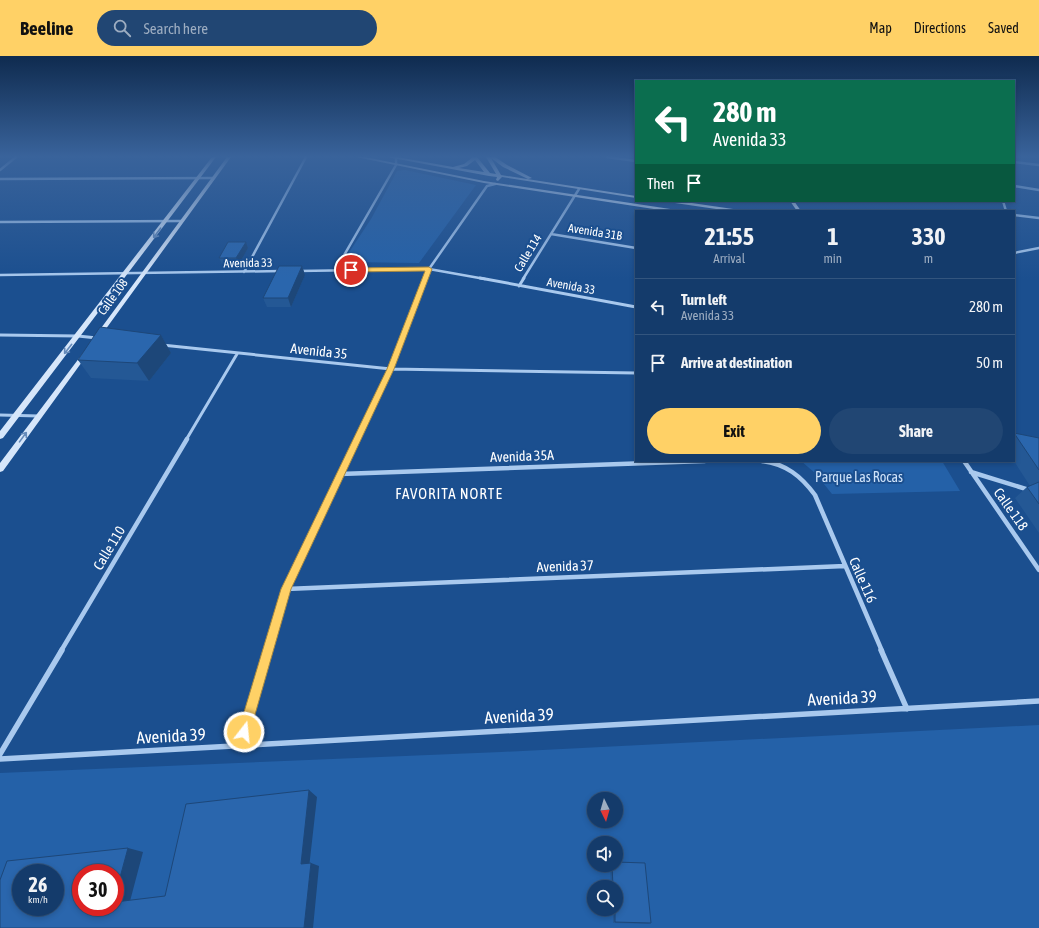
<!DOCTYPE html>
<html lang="en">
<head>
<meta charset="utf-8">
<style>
  body { margin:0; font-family:"Asap Condensed",sans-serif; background:#214673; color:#f1f3f6; height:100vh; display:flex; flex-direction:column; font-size:15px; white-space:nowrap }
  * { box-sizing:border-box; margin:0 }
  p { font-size:13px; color:#9dadc1 }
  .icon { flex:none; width:22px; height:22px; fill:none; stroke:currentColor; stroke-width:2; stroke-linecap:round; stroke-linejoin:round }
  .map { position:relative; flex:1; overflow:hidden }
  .sheet { position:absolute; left:635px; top:154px; width:380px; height:252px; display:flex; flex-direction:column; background:#143b6b; border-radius:0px; box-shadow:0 2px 6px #0003,0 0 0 1px #33557e }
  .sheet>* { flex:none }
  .guide { position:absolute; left:635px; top:24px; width:380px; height:122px; border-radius:0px; box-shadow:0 2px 6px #0003,0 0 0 1px #33557e; background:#0b6e4f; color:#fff; overflow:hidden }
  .needle { width:26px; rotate:175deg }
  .fabs { position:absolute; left:587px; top:736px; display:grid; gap:8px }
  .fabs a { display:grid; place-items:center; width:36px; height:36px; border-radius:50%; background:#143b6b; box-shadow:0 2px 6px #0003,0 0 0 1px #33557e; font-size:20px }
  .speed { position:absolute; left:12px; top:808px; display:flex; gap:8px; font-size:20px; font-weight:700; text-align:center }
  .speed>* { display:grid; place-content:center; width:52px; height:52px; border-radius:50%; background:#143b6b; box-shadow:0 2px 6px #0003,0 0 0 1px #33557e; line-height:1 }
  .speed small { font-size:10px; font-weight:400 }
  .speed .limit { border:6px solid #d22; background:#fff; color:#111 }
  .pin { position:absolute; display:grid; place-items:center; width:34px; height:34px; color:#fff; margin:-17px; border:2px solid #fff; border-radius:50%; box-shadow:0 1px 4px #0007 }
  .me { position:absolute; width:44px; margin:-22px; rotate:16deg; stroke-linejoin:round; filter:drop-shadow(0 0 3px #0008) }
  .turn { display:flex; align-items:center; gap:14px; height:84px; padding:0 12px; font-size:18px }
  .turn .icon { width:52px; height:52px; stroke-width:2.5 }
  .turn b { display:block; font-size:28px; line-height:34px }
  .then { display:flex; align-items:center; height:38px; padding:0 12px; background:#0003; gap:8px; font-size:15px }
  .eta { display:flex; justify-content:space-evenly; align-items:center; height:68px; text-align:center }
  .eta b { font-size:24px; font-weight:700; line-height:28px }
  .primary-button { display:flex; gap:8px; margin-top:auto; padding:8px 12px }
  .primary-button a { flex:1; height:46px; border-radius:24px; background:#ffd166; color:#111; font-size:16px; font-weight:700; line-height:46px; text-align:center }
  .primary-button a+a { background:#214673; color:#f1f3f6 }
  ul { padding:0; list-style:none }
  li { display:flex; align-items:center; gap:12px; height:56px; padding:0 12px; border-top:1px solid #33557e }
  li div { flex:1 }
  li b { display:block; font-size:15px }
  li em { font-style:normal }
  header { display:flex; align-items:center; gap:24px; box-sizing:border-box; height:56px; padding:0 20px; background:#ffd166; color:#111 }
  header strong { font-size:19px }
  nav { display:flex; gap:22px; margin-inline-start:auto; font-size:14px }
  .search { width:280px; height:36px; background:#214673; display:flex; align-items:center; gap:10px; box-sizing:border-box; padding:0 14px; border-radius:22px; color:#9dadc1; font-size:15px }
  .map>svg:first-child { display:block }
  .green { fill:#2461a8; fill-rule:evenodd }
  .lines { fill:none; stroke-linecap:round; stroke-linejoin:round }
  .street-far3 { stroke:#a9c9ee; stroke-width:2.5 }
  .street-far2 { stroke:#a9c9ee; stroke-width:3 }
  .street-far1 { stroke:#a9c9ee; stroke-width:4.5 }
  .street { stroke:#a9c9ee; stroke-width:5.5 }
  .secondary { fill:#d6e6fa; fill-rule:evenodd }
  .wall { fill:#245895 }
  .shaded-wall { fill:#1d4779 }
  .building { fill:#2a66ad; stroke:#1d4779; fill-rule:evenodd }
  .oneway { stroke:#668bba }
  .route { fill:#ffd166; stroke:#a68842 }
  .labels { text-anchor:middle; stroke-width:4; stroke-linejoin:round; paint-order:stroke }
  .far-street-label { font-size:12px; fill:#fff; stroke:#1b4f8f }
  .street-label { font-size:14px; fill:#fff; stroke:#1b4f8f }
  .park-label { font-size:14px; fill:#cfe3fa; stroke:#1b4f8f }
  .neighbourhood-label { font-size:15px; letter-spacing:1px; fill:#fff; stroke:#1b4f8f }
  .near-street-label { font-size:17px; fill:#fff; stroke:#1b4f8f }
</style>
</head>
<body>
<header>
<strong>Beeline</strong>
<div class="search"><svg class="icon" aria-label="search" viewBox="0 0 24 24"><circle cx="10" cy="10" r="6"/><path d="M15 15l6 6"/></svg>Search here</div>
<nav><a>Map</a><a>Directions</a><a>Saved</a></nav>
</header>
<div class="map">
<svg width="1039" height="872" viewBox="0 0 1039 872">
  <rect width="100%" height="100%" fill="#1b4f8f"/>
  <path class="green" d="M405 114 476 129 419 207 347 206 344 204 371 163 397 115Z
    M801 405H942L960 435 832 438 815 417Z
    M1039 669V872H0V717L501 696ZM594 743H616V765H594ZM594 787H616V809H594ZM21 817H55V851H21ZM81 817H115V851H81ZM594 831H616V853H594Z"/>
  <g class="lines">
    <path class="street-far3" d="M607 101 636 105
      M1014 106 1039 109
      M0 114 16 101
      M0 123 214 122
      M1014 130 1039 134
      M1003 145 1006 155
      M1014 159 1039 162
      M0 166 182 165
      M551 178 636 192
      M1014 197 1039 192
      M298 215 429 213 485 223
      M335 215 396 109V101
      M244 216 306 101
      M0 219 282 215
      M425 223 429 213 487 130 495 128
      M523 223 579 133"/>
    <path class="street-far2" d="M480 222 636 251
      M519 230 524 222
      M0 279 78 280 97 282
      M162 289 391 313 636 317
      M0 359 39 360
      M186 384 237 298
      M357 384 391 313 425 222"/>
    <path class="street-far1" d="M762 405C786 408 801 420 815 439L882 595
      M964 405 1039 514
      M971 416 1039 437
      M340 418 705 405
      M286 533 845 510
      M61 595 187 383
      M268 595 286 533 358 383"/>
    <path class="street" d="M881 594 907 653
      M240 690 268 594
      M0 698 62 594
      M0 703 1039 645"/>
    <path class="secondary" d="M212 101H216L3 382 0 383V375Z
      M227 101H231L100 281H96V279Z
      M356 101H365L484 125 677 154 679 155H667L484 127Z
      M387 101H397L453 111 464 108 473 101H477L490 117 496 118 486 101H495L507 109 532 122 528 123 503 111 491 102 501 119 636 140V142L502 121 498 125 496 124 497 121 489 120ZM475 104 484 116 459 112 467 110Z
      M666 145H678L740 154 742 155H730L668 146Z
      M790 145H794L801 155H797Z
      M85 296 87 297V299L3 415 0 416V407L83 297Z"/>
  </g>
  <path class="wall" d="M246 186 248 192 239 208H222L219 202Z
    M302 210 305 219 291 251H267L263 242Z
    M161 279 171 297 149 325 91 322 78 304Z
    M1014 377 1039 382V477L1015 442 1027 431 1030 430 1014 405Z
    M610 809H616L651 867 648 868 613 867V853H616V831H611Z"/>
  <path class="shaded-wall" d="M246 186 248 192 239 208 236 202Z
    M302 210 305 219 291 251 288 242Z
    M161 279 171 297 149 325 137 307Z
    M309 734 317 741 309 812 301 808Z
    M128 792 143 796 129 849 115 846V840Z
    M311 807 319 810 313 872H304Z"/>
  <path class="building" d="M228 186H246L236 202H219Z
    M279 210H302L288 242H263Z
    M100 271 161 279 137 307 78 304Z
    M1014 377 1039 382V414Z
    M1039 426V448L1027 431Z
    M309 734 301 808 311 807 304 872H0V824L7 805 128 792 115 840V817H81V851H115V846L165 840 186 748ZM21 817H55V851H21Z
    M616 806 645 807 651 867 615 866V853H616V831H613L612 809H616Z"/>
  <defs><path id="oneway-shaft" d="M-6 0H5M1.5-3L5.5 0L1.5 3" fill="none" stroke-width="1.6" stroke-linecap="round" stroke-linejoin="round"/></defs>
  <g class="oneway">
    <use href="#oneway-shaft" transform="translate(157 177) rotate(127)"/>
    <use href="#oneway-shaft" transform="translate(68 293) rotate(128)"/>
    <use href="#oneway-shaft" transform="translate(23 381) rotate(-54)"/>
  </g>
  <linearGradient id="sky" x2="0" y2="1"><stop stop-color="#0f2b4f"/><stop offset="0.45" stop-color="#39639b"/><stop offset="1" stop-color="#39639b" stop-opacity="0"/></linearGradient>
  <rect width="1039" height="223" fill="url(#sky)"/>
  <path class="route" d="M429 211 432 213 394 313 291 533 250 676 248 680 244 682 240 680 238 676 281 533 387 313 425 215 351 216 347 214 351 212Z"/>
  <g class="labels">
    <g class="far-street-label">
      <text transform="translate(595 176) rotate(9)" y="4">Avenida 31B</text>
      <text transform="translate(528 197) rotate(-59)" y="4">Calle 114</text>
      <text transform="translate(248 207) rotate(-1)" y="4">Avenida 33</text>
      <text transform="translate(571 230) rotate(10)" y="4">Avenida 33</text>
      <text transform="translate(113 241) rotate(-54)" y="4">Calle 108</text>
    </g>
    <g class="street-label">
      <text transform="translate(319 295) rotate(6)" y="5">Avenida 35</text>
      <text transform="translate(522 400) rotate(-2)" y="5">Avenida 35A</text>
      <text transform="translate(1011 453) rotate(55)" y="5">Calle 118</text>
      <text transform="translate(109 492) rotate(-59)" y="5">Calle 110</text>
      <text transform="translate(565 510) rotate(-2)" y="5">Avenida 37</text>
      <text transform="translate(863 524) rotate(66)" y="5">Calle 116</text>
    </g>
    <g class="park-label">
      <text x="859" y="426">Parque Las Rocas</text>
    </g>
    <g class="neighbourhood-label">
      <text x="449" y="443">FAVORITA NORTE</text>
    </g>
    <g class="near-street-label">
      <text transform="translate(842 642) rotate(-3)" y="6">Avenida 39</text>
      <text transform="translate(519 660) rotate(-3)" y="6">Avenida 39</text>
      <text transform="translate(171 680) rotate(-3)" y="6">Avenida 39</text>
    </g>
  </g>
</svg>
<div class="fabs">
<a><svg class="needle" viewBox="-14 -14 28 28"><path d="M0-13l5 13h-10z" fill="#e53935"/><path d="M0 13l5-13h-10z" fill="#9dadc1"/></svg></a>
<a><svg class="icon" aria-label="sound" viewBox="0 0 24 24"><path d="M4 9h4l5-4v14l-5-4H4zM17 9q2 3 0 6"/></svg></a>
<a><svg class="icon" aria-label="search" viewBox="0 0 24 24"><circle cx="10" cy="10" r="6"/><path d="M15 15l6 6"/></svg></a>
</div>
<div class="speed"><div>26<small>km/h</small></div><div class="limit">30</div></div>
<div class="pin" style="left:351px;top:214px;background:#d93025"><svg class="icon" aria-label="arrive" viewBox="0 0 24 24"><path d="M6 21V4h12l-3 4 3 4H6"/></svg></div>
<svg class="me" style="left:244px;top:676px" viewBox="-20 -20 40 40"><circle r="17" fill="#ffd166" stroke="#fff" stroke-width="3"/><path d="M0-11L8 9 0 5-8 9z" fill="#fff"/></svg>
<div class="guide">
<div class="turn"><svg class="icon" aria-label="left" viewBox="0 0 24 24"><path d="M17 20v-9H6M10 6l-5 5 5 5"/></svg><div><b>280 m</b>Avenida 33</div></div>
<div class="then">Then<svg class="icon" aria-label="arrive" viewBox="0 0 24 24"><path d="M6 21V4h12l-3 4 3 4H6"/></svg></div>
</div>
<section class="sheet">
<div class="eta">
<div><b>21:55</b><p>Arrival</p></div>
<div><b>1</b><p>min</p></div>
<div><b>330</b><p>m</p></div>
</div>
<ul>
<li><svg class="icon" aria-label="left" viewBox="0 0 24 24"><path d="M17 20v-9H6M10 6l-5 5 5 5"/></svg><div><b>Turn left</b><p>Avenida 33</p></div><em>280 m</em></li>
<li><svg class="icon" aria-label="arrive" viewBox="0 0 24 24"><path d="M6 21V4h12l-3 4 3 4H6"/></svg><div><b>Arrive at destination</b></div><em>50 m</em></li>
</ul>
<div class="primary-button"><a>Exit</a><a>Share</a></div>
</section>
</div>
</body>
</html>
